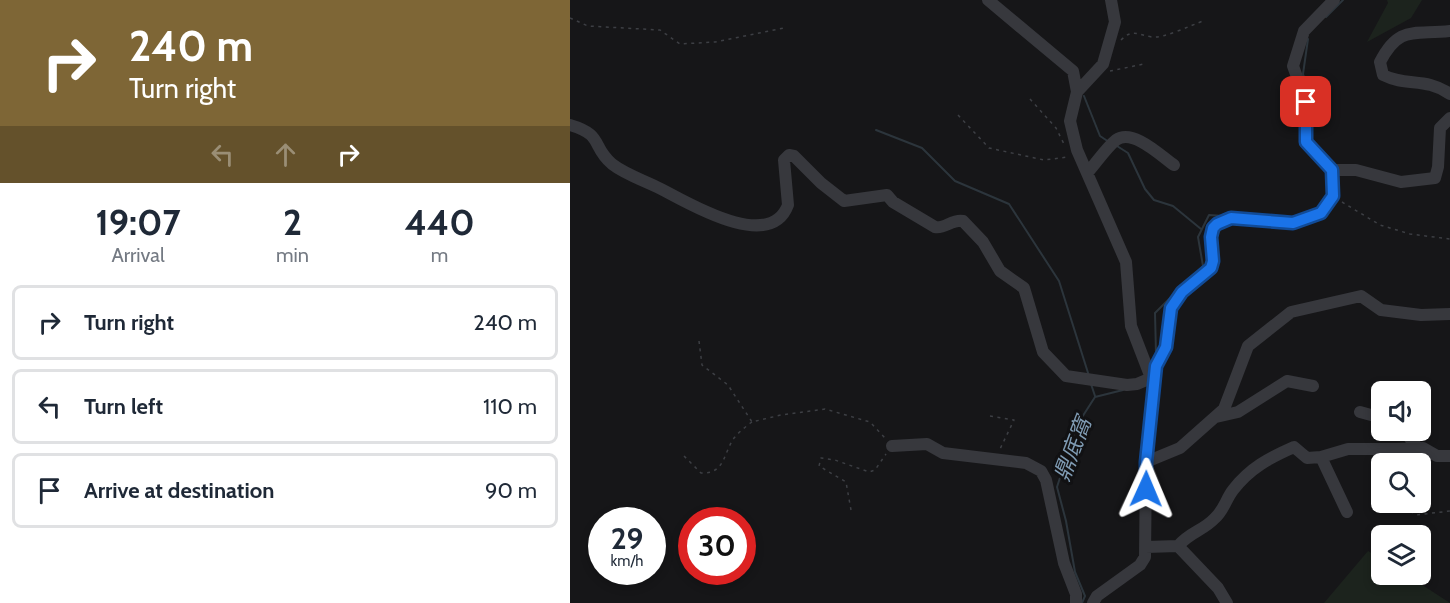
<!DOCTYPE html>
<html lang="en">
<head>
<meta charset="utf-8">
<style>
  body { margin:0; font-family:Cabin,"Noto Sans TC",sans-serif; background:#f2f2f3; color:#1f2937; height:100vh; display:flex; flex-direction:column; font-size:22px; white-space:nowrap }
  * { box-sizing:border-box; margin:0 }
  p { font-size:20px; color:#747a83 }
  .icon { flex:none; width:33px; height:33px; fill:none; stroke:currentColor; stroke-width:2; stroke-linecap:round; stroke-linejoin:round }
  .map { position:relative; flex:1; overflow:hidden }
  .side { display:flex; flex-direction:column; background:#fff; width:570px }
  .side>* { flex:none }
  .hud { background:#7e6636; color:#fff; overflow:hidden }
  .buttons { position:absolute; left:801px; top:381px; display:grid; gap:12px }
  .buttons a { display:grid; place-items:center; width:60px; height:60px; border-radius:9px; background:#fff; box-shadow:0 3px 9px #0003; font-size:30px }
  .speed { position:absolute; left:18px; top:507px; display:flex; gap:12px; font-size:30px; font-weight:700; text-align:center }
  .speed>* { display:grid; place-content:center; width:78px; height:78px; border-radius:50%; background:#fff; box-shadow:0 3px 9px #0003; line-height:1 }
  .speed small { font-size:15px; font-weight:400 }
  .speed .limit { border:9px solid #d22; background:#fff; color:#111 }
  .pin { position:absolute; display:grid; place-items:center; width:51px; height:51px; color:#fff; margin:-26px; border-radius:12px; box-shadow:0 3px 9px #0006 }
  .me { position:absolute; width:66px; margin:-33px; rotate:1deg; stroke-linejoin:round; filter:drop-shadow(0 0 4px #0008) }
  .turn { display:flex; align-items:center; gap:21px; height:126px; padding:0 30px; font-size:27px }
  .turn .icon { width:78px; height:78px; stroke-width:2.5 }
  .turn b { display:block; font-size:42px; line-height:51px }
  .lanes { display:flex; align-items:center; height:57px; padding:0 30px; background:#0003; justify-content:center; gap:30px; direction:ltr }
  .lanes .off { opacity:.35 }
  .eta { display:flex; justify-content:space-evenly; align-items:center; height:102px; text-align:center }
  .eta b { font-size:36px; font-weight:700; line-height:42px }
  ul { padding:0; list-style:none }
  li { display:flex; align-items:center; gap:18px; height:75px; margin:0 12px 9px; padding:0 18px; border:3px solid #e0e1e3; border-radius:9px }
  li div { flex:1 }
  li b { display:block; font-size:22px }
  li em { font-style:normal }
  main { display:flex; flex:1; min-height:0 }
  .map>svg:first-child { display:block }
  .green { fill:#1c231d }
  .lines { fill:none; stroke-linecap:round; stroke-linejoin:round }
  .stream { stroke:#2c353c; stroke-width:2 }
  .path { stroke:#3d3f44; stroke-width:1.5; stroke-dasharray:3 4.5; stroke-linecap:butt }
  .minor { stroke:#37383d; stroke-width:12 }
  .route-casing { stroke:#114b97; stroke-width:15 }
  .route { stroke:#1a73e8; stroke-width:10 }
  .labels { text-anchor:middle; stroke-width:6; stroke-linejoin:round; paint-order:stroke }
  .water-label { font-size:22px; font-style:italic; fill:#7f9bb3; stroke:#111113 }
</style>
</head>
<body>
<main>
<section class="side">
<div class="hud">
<div class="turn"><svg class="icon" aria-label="right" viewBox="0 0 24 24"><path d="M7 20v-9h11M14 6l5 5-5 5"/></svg><div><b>240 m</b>Turn right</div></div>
<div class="lanes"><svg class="icon off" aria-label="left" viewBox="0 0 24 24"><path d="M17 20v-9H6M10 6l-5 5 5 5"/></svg><svg class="icon off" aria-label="ahead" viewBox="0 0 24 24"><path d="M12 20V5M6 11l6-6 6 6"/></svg><svg class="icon" aria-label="right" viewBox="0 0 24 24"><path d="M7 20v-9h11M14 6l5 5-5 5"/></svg></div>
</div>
<div class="eta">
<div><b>19:07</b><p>Arrival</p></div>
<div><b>2</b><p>min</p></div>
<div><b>440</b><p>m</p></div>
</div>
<ul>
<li><svg class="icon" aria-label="right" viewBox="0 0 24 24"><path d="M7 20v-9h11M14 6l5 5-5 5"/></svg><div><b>Turn right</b></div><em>240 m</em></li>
<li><svg class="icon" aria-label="left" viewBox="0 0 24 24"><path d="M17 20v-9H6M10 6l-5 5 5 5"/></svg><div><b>Turn left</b></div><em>110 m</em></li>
<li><svg class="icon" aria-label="arrive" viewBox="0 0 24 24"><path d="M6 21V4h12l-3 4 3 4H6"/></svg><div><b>Arrive at destination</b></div><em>90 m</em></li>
</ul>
</section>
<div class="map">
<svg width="880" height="603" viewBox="0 0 880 603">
  <rect width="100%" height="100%" fill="#161618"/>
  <path class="green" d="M817 0H852L841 18 797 42 818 3Z
    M798 551 811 559 812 574 837 575 880 603H754Z"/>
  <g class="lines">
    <path class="stream" d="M756 17 773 0
      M738 39 733 74 741 98
      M514 96 530 136 539 142
      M306 130 352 148 385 181 439 204 489 281 519 376
      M547 146 558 153 575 189 584 200 603 206 631 229
      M629 270 633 266 628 237 639 215 654 216
      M586 354 585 313 603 295
      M521 384 525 396
      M512 603 515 596 505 572 496 521 487 487 507 425 525 397 553 390"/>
    <path class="path" d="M0 18 18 26 90 30 110 44 145 42 214 28
      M551 40C563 28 568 35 582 37 592 39 622 25 633 21
      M540 71 574 64
      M460 99 486 128 495 146
      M388 115 419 148 474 160 498 157
      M772 202 810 225 840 234 880 239
      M129 341 132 365 158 385 182 422 211 415 255 409 300 422 315 438
      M420 416 444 420 430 449
      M114 456 131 473C155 474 153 454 164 438 169 432 175 427 182 422
      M829 502 846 515 880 511
      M281 510 276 482 249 466 251 458 265 460 299 472 305 470 316 454"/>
    <path class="minor" d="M418 0 503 71 507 92
      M541 0 545 22 533 64 507 92 500 121 507 150 556 262 561 326 583 383
      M880 31C843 35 829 25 810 62L813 75C837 87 855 77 880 94
      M0 125C34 135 21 146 42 164 56 175 76 181 91 189 118 203 200 253 218 205L214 160 219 155 224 156 251 183 274 201 317 195 323 202 365 227C375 229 382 219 393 221L413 242 430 271 454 288 473 352 496 376 557 385 567 384 581 378
      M762 170H786L831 182 865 178 868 167 870 128 880 118
      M518 172C527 162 536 148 546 140 563 128 591 156 604 165
      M790 412 812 418
      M646 417 668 412 717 381 743 386
      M833 430 848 448
      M322 446 357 444 373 453 456 463 471 471 476 480 494 563 506 594V603
      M751 457 777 512
      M576 462 610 448 654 409 678 346 721 312 791 296 811 310 851 315 880 314
      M608 546C621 531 633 531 645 518 654 510 656 499 663 490 680 468 699 458 724 447L737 458 751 457 778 449H826L853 448 867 456H880
      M576 547 608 546 648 588 657 603
      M523 603 527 596 570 565 575 557 576 462 586 366 596 347 601 308 612 292 641 268 643 261 641 237 647 224 661 218 723 223 751 213 763 196 762 170 736 142V102L723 66 734 31 764 0"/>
  </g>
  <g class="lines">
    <g class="route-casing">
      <path id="route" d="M576 489V462L586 366 596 347 601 308 612 292 641 268 643 261 641 237 643 228 647 224 661 218 723 223 751 213 763 196 762 170 736 142V102"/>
    </g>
    <use href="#route" class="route"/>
  </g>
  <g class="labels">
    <g class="water-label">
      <text transform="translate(502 449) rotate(-69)" y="8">鼎底窩</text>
    </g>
  </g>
</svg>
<div class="buttons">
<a><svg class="icon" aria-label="sound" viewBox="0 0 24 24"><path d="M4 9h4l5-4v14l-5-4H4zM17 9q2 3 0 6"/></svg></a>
<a><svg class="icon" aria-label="search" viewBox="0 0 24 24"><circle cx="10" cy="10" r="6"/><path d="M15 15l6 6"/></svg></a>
<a><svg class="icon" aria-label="layers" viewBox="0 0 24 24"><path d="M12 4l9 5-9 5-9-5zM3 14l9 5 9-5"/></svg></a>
</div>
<div class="speed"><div>29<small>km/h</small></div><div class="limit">30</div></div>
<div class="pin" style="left:736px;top:102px;background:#d93025"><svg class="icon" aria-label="arrive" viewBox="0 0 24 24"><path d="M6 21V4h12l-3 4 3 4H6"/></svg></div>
<svg class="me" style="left:576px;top:489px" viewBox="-20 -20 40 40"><path d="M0-17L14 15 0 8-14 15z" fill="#1a73e8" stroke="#fff" stroke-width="4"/></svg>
</div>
</main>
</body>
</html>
